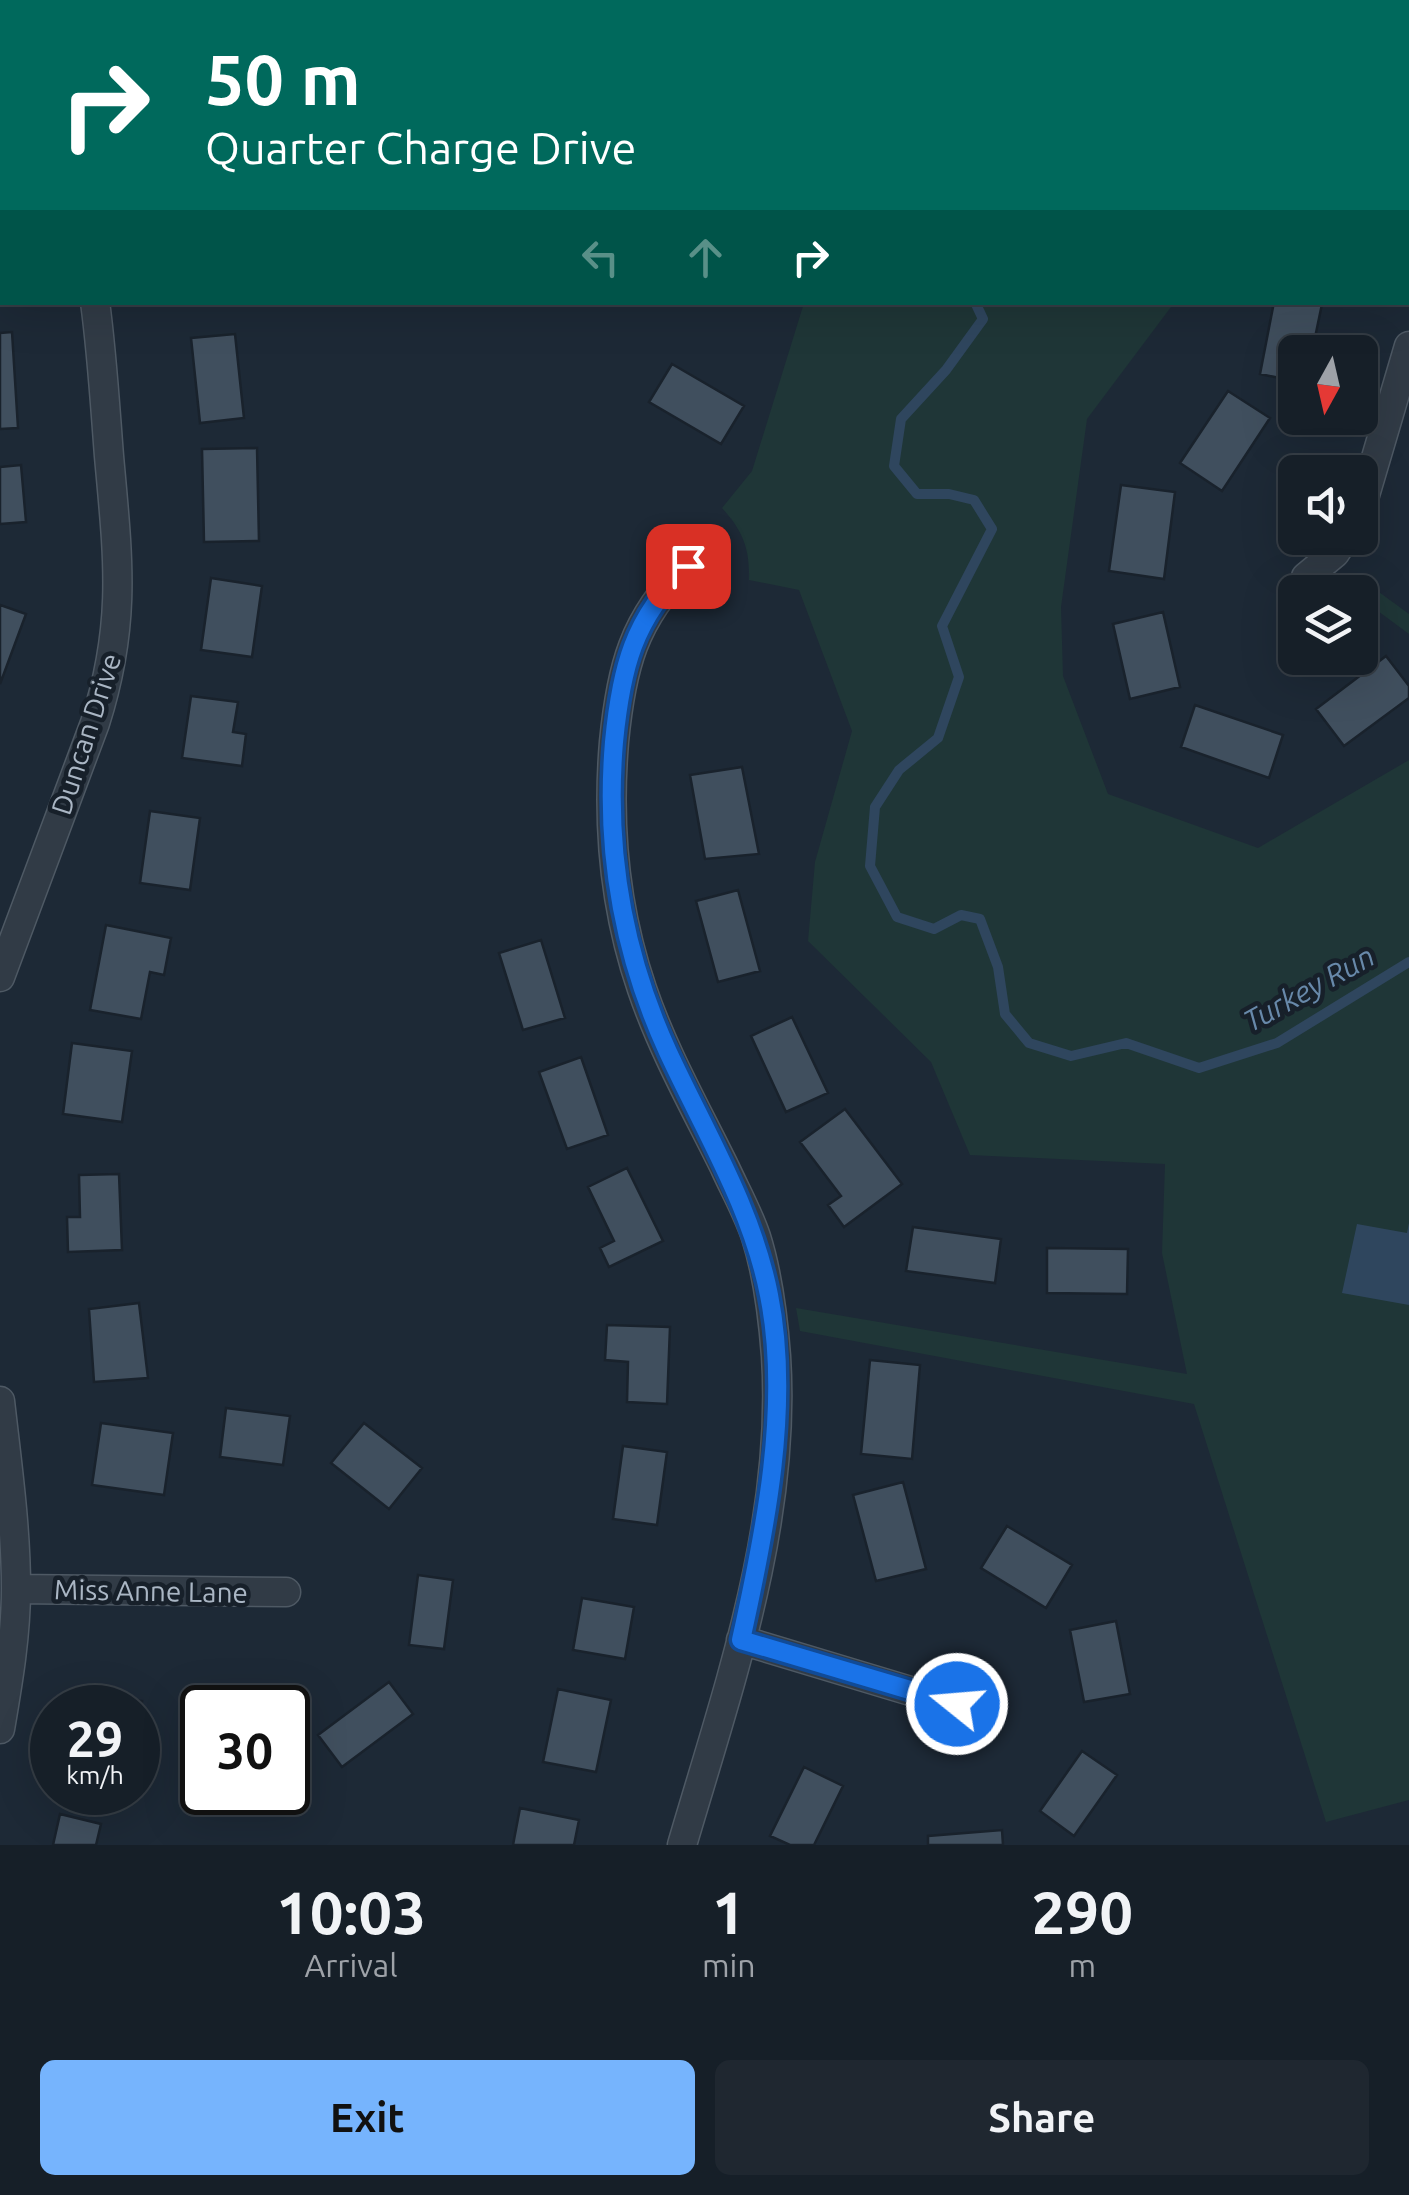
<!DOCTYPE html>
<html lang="en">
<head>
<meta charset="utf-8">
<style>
  body { margin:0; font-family:Ubuntu,sans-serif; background:#1f2730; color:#f1f3f6; height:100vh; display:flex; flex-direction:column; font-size:38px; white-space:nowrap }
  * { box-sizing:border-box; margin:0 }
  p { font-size:32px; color:#9ea2a8 }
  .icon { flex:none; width:55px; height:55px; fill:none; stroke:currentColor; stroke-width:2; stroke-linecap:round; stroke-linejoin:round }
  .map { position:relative; height:1845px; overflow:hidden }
  .details { display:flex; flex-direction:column; background:#161f28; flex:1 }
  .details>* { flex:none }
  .banner { position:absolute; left:0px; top:0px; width:1410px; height:305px; box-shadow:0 10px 40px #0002,0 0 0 2px #353d45; background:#00695c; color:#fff; overflow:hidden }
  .needle { width:65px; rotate:188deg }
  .controls { position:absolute; left:1278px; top:335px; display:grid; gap:20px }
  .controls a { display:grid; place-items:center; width:100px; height:100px; border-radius:15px; background:#161f28; box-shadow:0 10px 40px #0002,0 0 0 2px #353d45; font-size:50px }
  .speed { position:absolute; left:30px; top:1685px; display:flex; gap:20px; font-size:50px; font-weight:700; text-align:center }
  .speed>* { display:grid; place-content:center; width:130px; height:130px; border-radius:50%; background:#161f28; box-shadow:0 10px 40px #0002,0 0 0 2px #353d45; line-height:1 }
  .speed small { font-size:25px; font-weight:400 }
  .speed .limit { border:5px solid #111; border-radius:15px; background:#fff; color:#111 }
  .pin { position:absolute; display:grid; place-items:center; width:85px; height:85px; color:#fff; margin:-42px; border-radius:20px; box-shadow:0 5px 15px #0006 }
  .me { position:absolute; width:110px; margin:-55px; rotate:287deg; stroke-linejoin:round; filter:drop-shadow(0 0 8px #0008) }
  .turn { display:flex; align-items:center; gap:35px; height:210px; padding:0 40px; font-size:45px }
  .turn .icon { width:130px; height:130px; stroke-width:2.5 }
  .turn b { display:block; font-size:70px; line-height:85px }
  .lanes { display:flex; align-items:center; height:95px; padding:0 40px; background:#0003; justify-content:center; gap:50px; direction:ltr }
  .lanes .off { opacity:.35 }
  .eta { display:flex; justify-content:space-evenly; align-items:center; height:170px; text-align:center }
  .eta b { font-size:60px; font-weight:600; line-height:70px }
  .action { display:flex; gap:20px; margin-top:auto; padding:20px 40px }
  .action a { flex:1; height:115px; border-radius:15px; background:#76b4fd; color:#111; font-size:40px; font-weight:600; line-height:115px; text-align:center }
  .action a+a { background:#1f2730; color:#f1f3f6 }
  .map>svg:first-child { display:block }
  .green { fill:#1f3637 }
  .water { fill:#2f465e }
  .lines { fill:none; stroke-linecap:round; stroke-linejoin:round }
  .stream { stroke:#2f465e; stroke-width:10 }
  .building { fill:#404f5e; stroke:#19222c; stroke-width:2.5 }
  .street-casing { stroke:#4e5964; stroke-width:31 }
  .street { stroke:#313b46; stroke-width:28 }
  .route-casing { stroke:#114b97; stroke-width:25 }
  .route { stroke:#1a73e8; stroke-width:18 }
  .labels { text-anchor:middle; stroke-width:9; stroke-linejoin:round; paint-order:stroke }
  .street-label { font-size:28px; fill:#aab6c4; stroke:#17202a }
  .water-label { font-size:30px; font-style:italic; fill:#6889aa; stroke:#17202a }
</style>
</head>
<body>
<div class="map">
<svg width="1409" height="1845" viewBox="0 0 1409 1845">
  <rect width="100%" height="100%" fill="#1d2936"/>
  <path class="green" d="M782 0H1244L1245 2H792Z
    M804 303H1174L1087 419 1061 607 1063 676 1108 794 1258 848 1409 760V1800L1326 1822 1194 1404 800 1331 796 1308 1187 1374 1162 1253 1165 1164 970 1155 931 1062 808 941 815 862 852 731 799 590 749 580C750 549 743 531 722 508L752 471Z
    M1368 584 1409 614V634L1363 600Z"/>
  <path class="water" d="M1409 1223V1305L1342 1293 1357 1224 1407 1233Z"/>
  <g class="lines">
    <path class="stream" d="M1134 2 1135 0
      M975 302 983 319 946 370 901 419 894 466 917 494H949L974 500 992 529 942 626 959 677 938 738 899 770 875 807 870 866 897 917 934 929 961 915 980 919 998 967 1005 1014 1029 1043 1071 1056 1126 1043 1199 1068 1277 1043 1409 962"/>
  </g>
  <path class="building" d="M103 0H180L177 2Z
    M1274 302 1322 304 1312 352H1295V381L1260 374Z
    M12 332 18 428 0 429V333Z
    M235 334 244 418 200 423 191 338Z
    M672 364 744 406 721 444 649 402Z
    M1228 391 1270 418 1222 491 1180 463Z
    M257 448 259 541 204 542 202 449Z
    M21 465 26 522 0 524V467Z
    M1121 485 1175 492 1164 579 1109 571Z
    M211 578 262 586 252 657 201 650Z
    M0 605 26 614 0 684Z
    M1163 612 1180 687 1130 699 1113 624Z
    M1386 656 1409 686V698L1344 746 1316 709Z
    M191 696 238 702 233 732 246 734 242 766 182 758Z
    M1195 705 1283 735 1269 778 1181 747Z
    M742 767 759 854 705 859 690 775Z
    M150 811 200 818 190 890 140 883Z
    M738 890 760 971 718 982 696 901Z
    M106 925 171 938 164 975 150 972 141 1019 90 1010Z
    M541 940 565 1018 523 1030 499 953Z
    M792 1017 828 1093 786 1112 751 1036Z
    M72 1043 132 1051 122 1122 63 1114Z
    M581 1057 608 1135 567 1149 539 1072Z
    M845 1109 902 1184 844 1227 828 1205 841 1196 800 1142Z
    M627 1168 663 1241 609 1267 600 1248 614 1241 588 1187Z
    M119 1174 122 1250 68 1252 67 1217H80L79 1175Z
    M913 1227 1001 1239 995 1283 906 1271Z
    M1047 1248 1128 1249 1127 1294 1047 1293Z
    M139 1303 148 1378 94 1382 89 1309Z
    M607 1325 670 1327 667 1404 627 1402 628 1362 605 1360Z
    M870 1360 920 1365 912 1459 861 1454Z
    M226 1408 290 1416 283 1465 220 1457Z
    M101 1423 173 1433 164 1495 92 1485Z
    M364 1423 422 1468 389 1509 331 1463Z
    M623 1446 667 1452 657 1525 613 1519Z
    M903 1482 926 1569 876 1581 853 1495Z
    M1007 1526 1072 1565 1046 1608 981 1568Z
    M418 1575 453 1580 444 1649 409 1645Z
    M582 1598 634 1607 625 1659 573 1650Z
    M1116 1621 1130 1694 1084 1702 1070 1630Z
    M389 1682 413 1714 342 1767 318 1735Z
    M558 1689 611 1700 596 1772 543 1762Z
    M88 1692 142 1701 138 1731V1708H86Z
    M202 1726V1770L196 1769Z
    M1082 1751 1117 1775 1074 1836 1040 1811Z
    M804 1767 843 1786 814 1845H790L770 1836Z
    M520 1808 579 1820 574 1845H513Z
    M60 1814 101 1824 96 1845H53Z
    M1002 1830 1003 1845H928V1836Z"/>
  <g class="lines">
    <g class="street-casing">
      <path id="street" d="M448 2 451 0
        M0 37 2 41
        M1360 512 1409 346
        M1306 577 1335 553 1345 538
        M0 977 95 723C127 623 118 557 109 456 105 405 102 353 95 302
        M0 1401C7 1463 16 1526 16 1588 16 1636 8 1682 0 1729
        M16 1589 286 1592
        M741 1640 957 1705
        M682 1845C728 1688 787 1523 776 1356 773 1316 768 1275 756 1237 748 1213 735 1190 725 1168 696 1109 663 1051 642 989 615 910 607 825 614 742 621 669 633 618 688 566"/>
    </g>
    <use href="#street" class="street"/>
  </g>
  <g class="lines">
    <g class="route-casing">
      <path id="route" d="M688 566C633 618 621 669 614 742 605 849 623 954 668 1052 705 1132 752 1208 769 1295 791 1405 765 1532 741 1640L957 1704"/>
    </g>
    <use href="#route" class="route"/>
  </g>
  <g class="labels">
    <g class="street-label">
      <text transform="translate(86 734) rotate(-72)" y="10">Duncan Drive</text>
      <text transform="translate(151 1591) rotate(1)" y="10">Miss Anne Lane</text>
    </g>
    <g class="water-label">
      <text transform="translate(1309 989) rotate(-29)" y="10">Turkey Run</text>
    </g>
  </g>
</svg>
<div class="controls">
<a><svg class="needle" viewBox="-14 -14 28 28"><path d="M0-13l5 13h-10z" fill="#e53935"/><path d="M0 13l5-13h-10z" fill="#9ea2a8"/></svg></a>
<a><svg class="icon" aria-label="sound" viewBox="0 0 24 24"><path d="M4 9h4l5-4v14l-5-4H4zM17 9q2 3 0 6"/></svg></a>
<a><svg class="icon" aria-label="layers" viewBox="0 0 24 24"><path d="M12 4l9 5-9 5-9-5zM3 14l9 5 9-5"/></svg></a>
</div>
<div class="speed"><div>29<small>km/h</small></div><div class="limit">30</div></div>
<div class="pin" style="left:688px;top:566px;background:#d93025"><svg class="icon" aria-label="arrive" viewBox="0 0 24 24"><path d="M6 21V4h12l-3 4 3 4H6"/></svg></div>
<svg class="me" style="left:957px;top:1704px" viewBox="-20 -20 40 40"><circle r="17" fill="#1a73e8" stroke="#fff" stroke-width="3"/><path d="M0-11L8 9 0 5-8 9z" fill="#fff"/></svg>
<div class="banner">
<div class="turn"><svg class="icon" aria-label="right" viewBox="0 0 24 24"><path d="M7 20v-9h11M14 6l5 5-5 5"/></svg><div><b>50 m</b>Quarter Charge Drive</div></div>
<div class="lanes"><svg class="icon off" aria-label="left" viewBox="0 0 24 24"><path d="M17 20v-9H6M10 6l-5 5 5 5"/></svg><svg class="icon off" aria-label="ahead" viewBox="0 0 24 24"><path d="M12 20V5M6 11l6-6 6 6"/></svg><svg class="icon" aria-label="right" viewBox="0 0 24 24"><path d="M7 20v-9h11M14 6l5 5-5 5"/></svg></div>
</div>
</div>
<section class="details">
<div class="eta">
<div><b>10:03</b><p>Arrival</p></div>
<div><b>1</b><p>min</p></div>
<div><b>290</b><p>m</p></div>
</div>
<div class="action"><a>Exit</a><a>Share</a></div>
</section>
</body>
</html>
